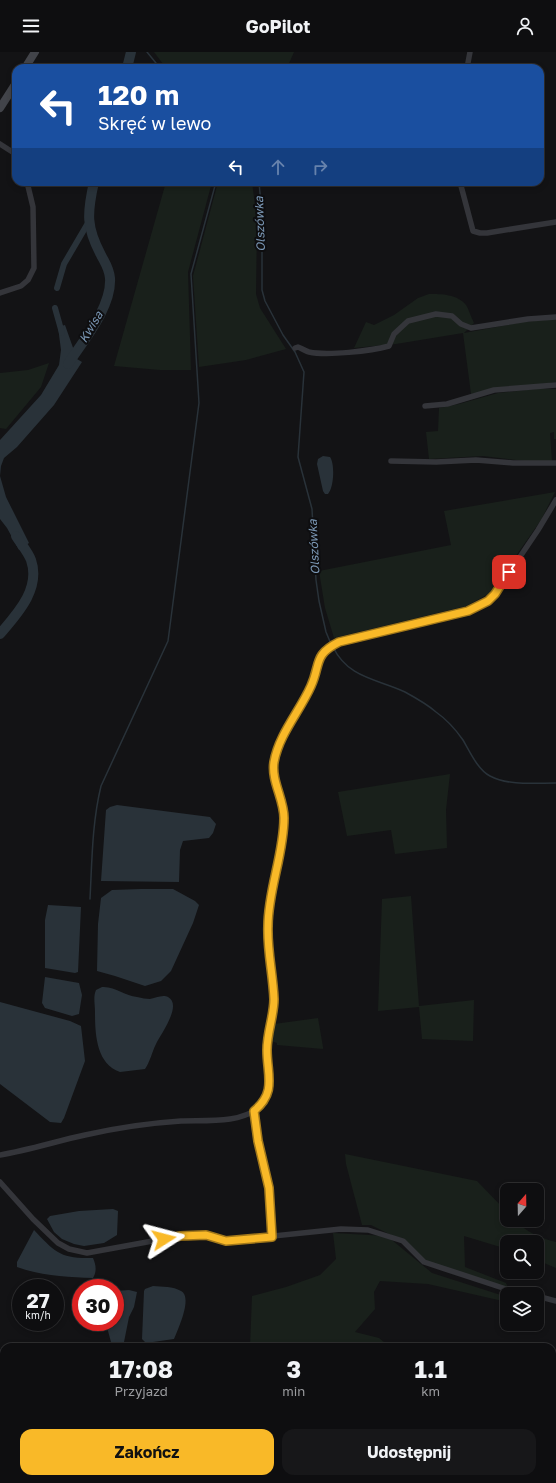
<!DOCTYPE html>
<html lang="pl">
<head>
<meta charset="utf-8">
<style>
  body { margin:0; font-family:"Golos Text",sans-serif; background:#171719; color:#f1f3f6; height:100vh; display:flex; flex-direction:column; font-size:15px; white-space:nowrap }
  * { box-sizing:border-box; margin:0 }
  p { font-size:13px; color:#9b9c9f }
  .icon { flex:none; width:22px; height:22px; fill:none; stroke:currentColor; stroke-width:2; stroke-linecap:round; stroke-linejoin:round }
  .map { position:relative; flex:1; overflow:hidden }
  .details { position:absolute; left:0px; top:1291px; width:556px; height:140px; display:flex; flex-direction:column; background:#0e0e10; border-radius:12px 12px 0 0; box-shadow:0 2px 6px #0003,0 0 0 1px #2e2e30 }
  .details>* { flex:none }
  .guide { position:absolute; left:12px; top:12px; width:532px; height:122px; border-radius:12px; box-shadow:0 2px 6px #0003,0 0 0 1px #2e2e30; background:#1a4fa0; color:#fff; overflow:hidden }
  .needle { width:26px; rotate:20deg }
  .controls { position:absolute; left:500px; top:1131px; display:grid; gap:8px }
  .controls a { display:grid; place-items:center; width:44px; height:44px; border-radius:8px; background:#0e0e10; box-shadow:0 2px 6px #0003,0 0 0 1px #2e2e30; font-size:20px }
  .speed { position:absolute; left:12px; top:1227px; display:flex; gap:8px; font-size:20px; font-weight:700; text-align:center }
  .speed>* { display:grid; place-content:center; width:52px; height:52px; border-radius:50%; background:#0e0e10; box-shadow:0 2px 6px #0003,0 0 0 1px #2e2e30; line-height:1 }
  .speed small { font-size:10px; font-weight:400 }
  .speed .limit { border:6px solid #d22; background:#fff; color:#111 }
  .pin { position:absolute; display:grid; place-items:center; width:34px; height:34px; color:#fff; margin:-17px; border-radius:8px; box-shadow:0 2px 6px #0006 }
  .me { position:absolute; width:44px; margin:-22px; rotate:81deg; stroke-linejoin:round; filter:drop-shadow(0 0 3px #0008) }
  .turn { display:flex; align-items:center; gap:14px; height:84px; padding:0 20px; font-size:18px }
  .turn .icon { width:52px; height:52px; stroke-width:2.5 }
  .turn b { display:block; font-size:28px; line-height:34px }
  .lanes { display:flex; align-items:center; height:38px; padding:0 20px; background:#0003; justify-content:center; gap:20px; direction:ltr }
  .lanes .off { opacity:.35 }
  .eta { display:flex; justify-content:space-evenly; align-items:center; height:68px; text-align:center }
  .eta b { font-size:24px; font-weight:700; line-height:28px }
  .primary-button { display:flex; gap:8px; margin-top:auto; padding:8px 20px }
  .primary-button a { flex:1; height:46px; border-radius:12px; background:#f9b928; color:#111; font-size:16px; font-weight:700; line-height:46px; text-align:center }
  .primary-button a+a { background:#171719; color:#f1f3f6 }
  header { display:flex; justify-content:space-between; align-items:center; height:52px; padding:0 20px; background:#0e0e10; font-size:18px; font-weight:700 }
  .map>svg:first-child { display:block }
  .green { fill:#19201b }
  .water { fill:#293239 }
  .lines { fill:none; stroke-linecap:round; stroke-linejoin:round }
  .stream { stroke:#293239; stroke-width:1.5 }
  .canal { stroke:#293239; stroke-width:6 }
  .river { stroke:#293239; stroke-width:10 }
  .minor { stroke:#34353a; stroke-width:5.5 }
  .secondary { stroke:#42444a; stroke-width:8 }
  .route-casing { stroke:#a2781a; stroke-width:10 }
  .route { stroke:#f9b928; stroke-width:7 }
  .labels { text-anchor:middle; stroke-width:4; stroke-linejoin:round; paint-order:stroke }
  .water-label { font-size:12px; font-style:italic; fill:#7a96b3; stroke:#0e0e10 }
</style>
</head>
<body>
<header><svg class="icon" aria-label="menu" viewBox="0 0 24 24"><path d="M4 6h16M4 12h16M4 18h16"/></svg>GoPilot<svg class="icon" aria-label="person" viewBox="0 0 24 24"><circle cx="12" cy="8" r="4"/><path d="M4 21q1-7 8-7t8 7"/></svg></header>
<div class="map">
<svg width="556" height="1431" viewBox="0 0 556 1431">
  <rect width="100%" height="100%" fill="#131315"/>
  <path class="green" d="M154 0H294L287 16H166Z
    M166 130H212L188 220 191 318H160L114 314Z
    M218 130H252L257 169 256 242 260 256 286 297 246 308 199 315 193 224Z
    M429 242C442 242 457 242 466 253 469 258 471 265 474 271L464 281 523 270 556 267V330L471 342 463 281 396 292 354 296 366 270 374 273 394 263 418 246Z
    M49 311 41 335 6 377 0 376V321L28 318Z
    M536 337H556V387H554V380L550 381 552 409H524L483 404 429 407 426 380 438 379 439 356 459 352 498 341Z
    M555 440 541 468 490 541 467 554 334 586 325 556 319 519 451 493 444 459Z
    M450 722 446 758 447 796 395 802 391 778 347 784 338 740Z
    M411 844 419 954 474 948 473 989 422 987 419 955 378 959 382 847Z
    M318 966 323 995V997L277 993V991L271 989 274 972Z
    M345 1102 477 1129 507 1160V1168H515C526 1180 540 1186 556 1190V1216L537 1208V1190H507V1197L464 1184 465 1215 506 1231 509 1238 424 1210 403 1189 371 1173H362L346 1112Z
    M333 1181 387 1184 432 1221 507 1245V1250L428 1232 380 1229 374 1240 375 1257 355 1280 379 1286 390 1295H250L252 1244 286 1235 320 1223 336 1207Z"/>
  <path class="water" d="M65 273 77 307 82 310 54 353 17 395 4 406 1 414 0 424 6 445 29 491 19 498 7 476 0 467V388L41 343 59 313 61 298 58 275Z
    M323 404 330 405C335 412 334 435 328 442H325L323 439 317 412 318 407Z
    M117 753 210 765 216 772 213 781 209 786 183 789 180 798 179 830 101 829 106 758 110 755Z
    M141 837H173L195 849 199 853 193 871 171 919 161 929 145 934 115 924 97 919 98 872 101 846 112 838Z
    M48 853 81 855 78 920 75 921 45 916V868Z
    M45 925 79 931 82 943 79 962 72 964 45 956 42 951Z
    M102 935C115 934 125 944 137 945 142 946 146 947 150 947 155 946 163 942 168 945 183 953 160 983 156 992 152 1000 150 1010 145 1017L120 1020C96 1012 95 981 95 960 95 952 93 945 96 938Z
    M0 950 70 969 81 974 85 1009 64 1066 61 1071 50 1070 0 1032Z
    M113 1157 118 1159 117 1183 104 1191 84 1194 74 1192 62 1187 54 1180 47 1167 50 1164 79 1159Z
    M34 1178C55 1200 60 1207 93 1206 96 1213 97 1219 93 1226 68 1225 41 1224 17 1215V1210Z
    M153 1234C162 1235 173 1234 181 1239 193 1245 178 1277 174 1287L146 1291 142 1287 144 1239 145 1237Z
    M129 1238 137 1240 134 1255 129 1265 124 1290 115 1292 111 1290 108 1279 107 1270H115V1239Z
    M0 1324 4 1325V1365H0Z
    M4 1373V1427H35V1431H0V1374Z
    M45 1427H73L74 1431H45Z
    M80 1427H114L113 1431H81Z"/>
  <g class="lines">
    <path class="stream" d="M147 0 160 16
      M259 130 262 163V238L265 249 283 283 295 300 304 320 298 405 312 457 316 528 319 549 326 580 331 592
      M333 595C348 626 377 627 405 640 416 646 427 652 436 660 446 667 456 678 463 688 470 700 478 718 490 724 509 734 535 731 556 731
      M90 847C92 809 92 771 101 734L168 589 199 351 191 222 216 130"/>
    <path class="canal" d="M57 236 64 212 88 171
      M55 256 62 281"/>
    <path class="river" d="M127 16 131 0
      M68 312C83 289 112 255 110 226 109 216 105 211 101 203 86 175 87 161 94 130
      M0 582C17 562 41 537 31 508 28 500 21 492 16 484"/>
    <path class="minor" d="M467 16 470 0
      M0 92 14 101 16 104
      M460 130 473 179 480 181H487L556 170
      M0 241 21 234 28 228 34 216 33 155 27 130
      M295 296 298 295C301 296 305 299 309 300 327 304 371 299 389 294L394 282 408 269 436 262 452 264 461 272 471 276 528 267 556 265
      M425 354 447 352 494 338 556 333
      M391 409 436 410 476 408 513 411H556
      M254 1059 258 1089 269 1136 271 1185
      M0 1103C29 1098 57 1089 85 1083 116 1076 150 1071 181 1069 204 1068 241 1072 259 1055 276 1039 267 1017 267 997 267 980 274 964 274 946 274 919 266 893 268 865 271 833 282 802 284 770L282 750 274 718 275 705 283 684 312 631 320 605 328 596 339 590 468 559 488 549 495 542 538 478 556 448
      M0 1130 33 1167 58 1191 69 1197 87 1201 180 1184 206 1183 226 1189 341 1177 368 1178 403 1189 424 1210 509 1238 527 1242
      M537 1244 556 1249"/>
    <path class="secondary" d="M25 16 35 0
      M0 56 16 31"/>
  </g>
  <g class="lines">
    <g class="route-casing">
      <path id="route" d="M164 1187 180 1184 206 1183 226 1189 272 1185 269 1136 258 1089 254 1059C277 1040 267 1023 267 998 267 980 274 964 274 947 273 922 267 898 268 874 268 838 284 802 284 766 284 747 271 729 274 710 279 682 300 659 311 634 321 612 313 603 339 590L468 559 488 549 495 542 509 520"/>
    </g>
    <use href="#route" class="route"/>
  </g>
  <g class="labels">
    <g class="water-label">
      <text transform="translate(260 172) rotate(-92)" y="4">Olszówka</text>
      <text transform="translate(91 275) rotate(-59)" y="4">Kwisa</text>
      <text transform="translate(314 495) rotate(-93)" y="4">Olszówka</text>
    </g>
  </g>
</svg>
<div class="controls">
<a><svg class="needle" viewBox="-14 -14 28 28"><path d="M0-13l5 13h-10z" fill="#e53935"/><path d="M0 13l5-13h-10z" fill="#9b9c9f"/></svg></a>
<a><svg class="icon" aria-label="search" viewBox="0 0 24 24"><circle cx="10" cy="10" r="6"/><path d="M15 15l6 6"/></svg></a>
<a><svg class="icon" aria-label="layers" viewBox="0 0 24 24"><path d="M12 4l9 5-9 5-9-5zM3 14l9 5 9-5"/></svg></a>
</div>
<div class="speed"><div>27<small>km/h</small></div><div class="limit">30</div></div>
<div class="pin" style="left:509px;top:520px;background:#d93025"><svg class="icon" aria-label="arrive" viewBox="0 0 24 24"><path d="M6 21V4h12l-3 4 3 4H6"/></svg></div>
<svg class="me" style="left:164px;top:1187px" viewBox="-20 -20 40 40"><path d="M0-17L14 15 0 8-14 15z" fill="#f9b928" stroke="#fff" stroke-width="4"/></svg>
<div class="guide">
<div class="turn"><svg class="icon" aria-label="left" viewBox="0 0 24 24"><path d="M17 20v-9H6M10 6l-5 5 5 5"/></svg><div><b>120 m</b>Skręć w lewo</div></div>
<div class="lanes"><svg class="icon" aria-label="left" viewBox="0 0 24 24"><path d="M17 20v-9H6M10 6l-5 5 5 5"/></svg><svg class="icon off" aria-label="ahead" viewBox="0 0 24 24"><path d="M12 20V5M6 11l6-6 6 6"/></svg><svg class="icon off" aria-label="right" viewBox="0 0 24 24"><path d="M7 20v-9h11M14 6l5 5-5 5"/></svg></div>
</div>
<section class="details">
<div class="eta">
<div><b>17:08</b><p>Przyjazd</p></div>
<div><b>3</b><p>min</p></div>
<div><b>1.1</b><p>km</p></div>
</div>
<div class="primary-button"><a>Zakończ</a><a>Udostępnij</a></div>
</section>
</div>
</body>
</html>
